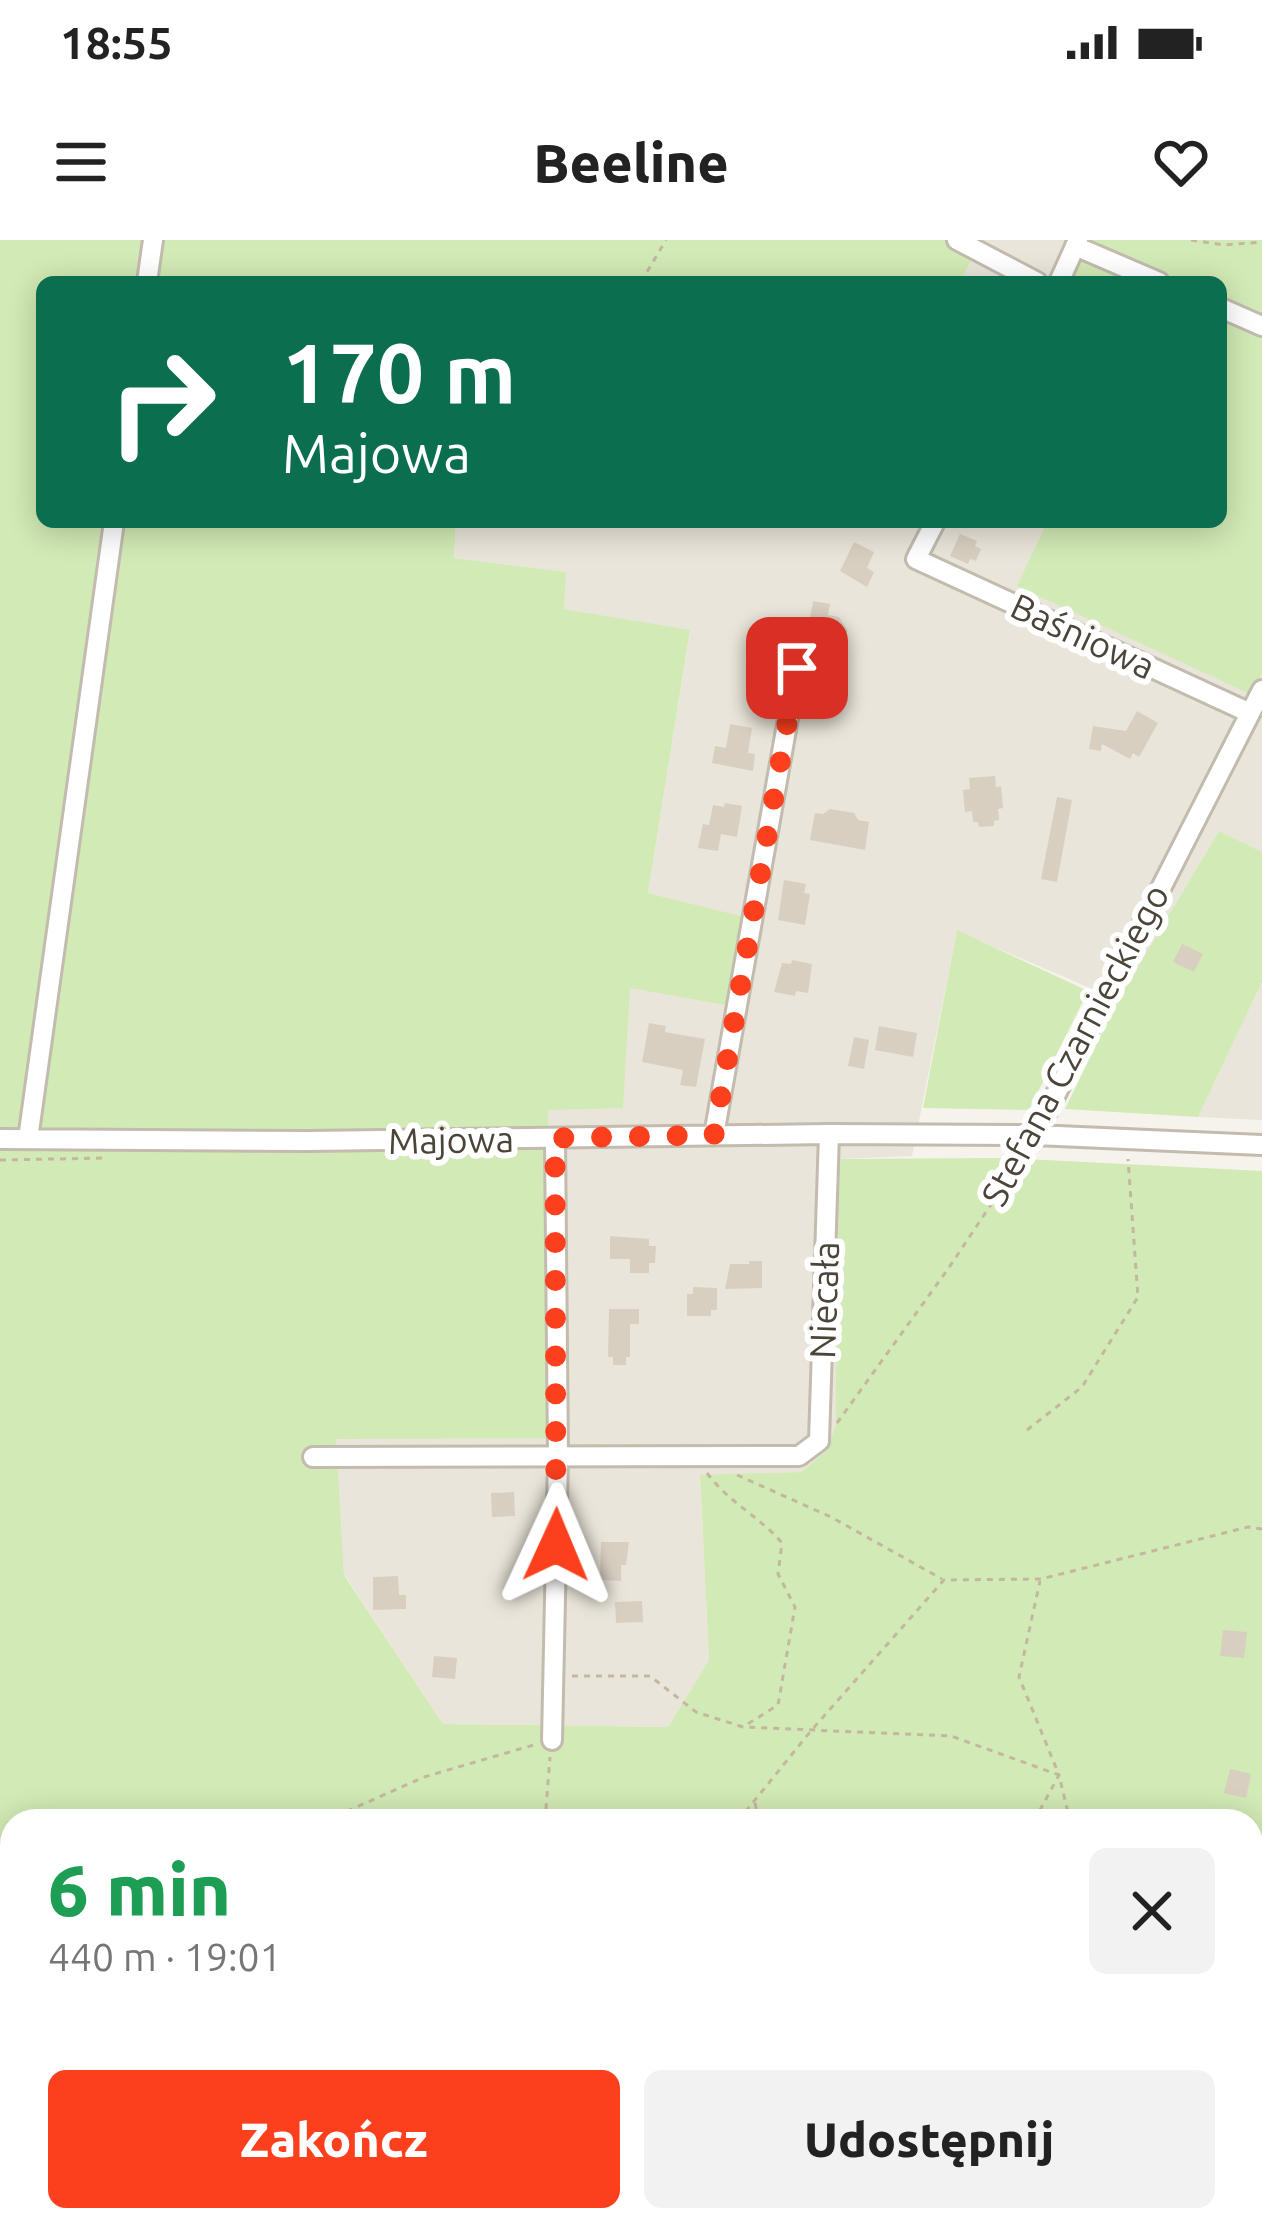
<!DOCTYPE html>
<html lang="pl">
<head>
<meta charset="utf-8">
<style>
  body { margin:0; font-family:Ubuntu,sans-serif; background:#f2f2f2; color:#222; height:100vh; display:flex; flex-direction:column; font-size:45px; white-space:nowrap }
  * { box-sizing:border-box; margin:0 }
  p { font-size:39px; color:#767676 }
  .icon { flex:none; width:66px; height:66px; fill:none; stroke:currentColor; stroke-width:2; stroke-linecap:round; stroke-linejoin:round }
  .map { position:relative; flex:1; overflow:hidden }
  .sheet { position:absolute; left:0px; top:1569px; width:1263px; height:423px; display:flex; flex-direction:column; background:#fff; border-radius:36px 36px 0 0; box-shadow:0 6px 30px #0003 }
  .sheet>* { flex:none }
  .banner { position:absolute; left:36px; top:36px; width:1191px; height:252px; border-radius:18px; box-shadow:0 6px 30px #0003; background:#0b6e4f; color:#fff; overflow:hidden }
  .pin { position:absolute; display:grid; place-items:center; width:102px; height:102px; color:#fff; margin:-51px; border-radius:24px; box-shadow:0 6px 18px #0006 }
  .me { position:absolute; width:132px; margin:-66px; rotate:1deg; stroke-linejoin:round; filter:drop-shadow(0 0 9px #0008) }
  .turn { display:flex; align-items:center; gap:42px; height:252px; padding:0 48px; font-size:54px }
  .turn .icon { width:156px; height:156px; stroke-width:2.5 }
  .turn b { display:block; font-size:84px; line-height:102px }
  .round { display:grid; place-items:center; flex:none; width:126px; height:126px; border-radius:18px; background:#f2f2f2 }
  .overview { display:flex; align-items:center; justify-content:space-between; height:204px; padding:0 48px }
  h1 { font-size:72px; font-weight:800; line-height:90px; color:#1e9e55 }
  .action { display:flex; gap:24px; margin-top:auto; padding:24px 48px }
  .action a { flex:1; height:138px; border-radius:18px; background:#fc3f1d; color:#fff; font-size:48px; font-weight:800; line-height:138px; text-align:center }
  .action a+a { background:#f2f2f2; color:#222 }
  .status { display:flex; justify-content:space-between; align-items:center; height:84px; padding:0 60px; background:#fff; direction:ltr }
  .status svg { height:33px; fill:currentColor }
  header { display:flex; justify-content:space-between; align-items:center; height:156px; padding:0 48px; background:#fff; font-size:54px; font-weight:800 }
  .map>svg:first-child { display:block }
  .residential { fill:#eae5da }
  .green { fill:#d2eab5 }
  .building { fill:#d8cfc1 }
  .lines { fill:none; stroke-linecap:round; stroke-linejoin:round }
  .minor-casing { stroke:#c2bbae; stroke-width:24 }
  .path { stroke:#c4b79f; stroke-width:3; stroke-dasharray:6 6; stroke-linecap:butt }
  .minor { stroke:#fff; stroke-width:18 }
  .route { stroke:#fc3f1d; stroke-width:21; stroke-dasharray:0 37.8 }
  .labels { text-anchor:middle; stroke-width:12; stroke-linejoin:round; paint-order:stroke }
  .street-label { font-size:36px; fill:#4b4439; stroke:#fff }
</style>
</head>
<body>
<div class="status"><b>18:55</b><svg viewBox="0 0 49 12"><path d="M0 12V9h3v3zM5 12V6h3v6zM10 12V3h3v9zM15 12V0h3v12zM26 1h20v11H26zM47 4h2v5h-2z"/></svg></div>
<header><svg class="icon" aria-label="menu" viewBox="0 0 24 24"><path d="M4 6h16M4 12h16M4 18h16"/></svg>Beeline<svg class="icon" aria-label="heart" viewBox="0 0 24 24"><path d="M12 20l-8-8c-3-5 5-10 8-4 3-6 11-1 8 4z"/></svg></header>
<div class="map">
<svg width="1262" height="1990" viewBox="0 0 1262 1990">
  <rect width="100%" height="100%" fill="#f6f3ec"/>
  <path class="residential" d="M945 0H1091L1071 42H960L974 15Z
    M456 282H1047L1018 346 1252 454 1262 434V612L1219 591 1118 760 957 691 912 916 837 919 836 1185 826 1211 801 1232 700 1236 709 1420 668 1487 443 1484 344 1334 335 1198H547L548 870 630 747 740 676 648 653 690 391 564 369 565 332 454 318Z
    M1262 742V880L1198 877Z
    M1251 1862H1262V1990H1229V1980H1251Z"/>
  <path class="green" d="M0 0H945L974 15 960 42H42V282H456L454 318 566 332 564 369 690 390 648 653 741 676 726 765 630 748 623 868 548 870 547 1198 336 1199 344 1335 443 1484 668 1487 709 1420 700 1235 801 1232 826 1211 836 1185V919L1006 918 1262 931V1862H1251V1581H12V1980H1229V1990H0Z
    M1091 0H1262V434L1252 455 1017 346 1047 282H1221V42H1071Z
    M1219 591 1262 612V742L1198 877 1065 869 1118 760Z
    M957 690 1088 751 1029 870 923 868Z"/>
  <path class="building" d="M960 294 977 301 975 306 981 309 976 321 970 319 968 324 950 316Z
    M854 302 874 312 867 328 874 332 867 347 840 331Z
    M813 361 830 364 828 375 839 377 848 391 834 405 807 396Z
    M1137 471 1158 483 1139 517 1133 513 1130 519 1102 504 1101 511 1089 509 1093 486 1126 491Z
    M730 484 752 488 748 513 755 514 753 531 712 523 715 506 726 508Z
    M995 536 996 547 1001 546 1003 568 998 569 999 580 994 581V586L979 587 978 582H973L972 571 965 572 963 550 970 549 969 538Z
    M1057 557 1072 560 1057 642 1041 639Z
    M725 563 742 566 737 597 721 594 718 611 698 608 703 584 709 585 713 565 724 567Z
    M830 569 854 573 858 580 869 582 865 610 810 600 815 573 823 574Z
    M784 640 806 644 804 653 810 654 805 685 778 680Z
    M1182 704 1203 714 1194 732 1173 722Z
    M792 720 812 724 808 753 796 751 795 756 774 752 782 723 791 724Z
    M649 783 666 786 665 792 705 799 696 847 680 845 683 830 642 822Z
    M879 786 917 793 913 817 875 810Z
    M854 797 869 800 864 829 848 826Z
    M610 996 649 999V1006H656L655 1023H649V1033H630V1019H610Z
    M749 1021H762V1048L725 1049 730 1024H749Z
    M693 1047 717 1048V1070H711V1076H687V1054H693Z
    M609 1069H639V1084H630V1117H626V1125H613V1117H608Z
    M514 1252 515 1276 492 1277 491 1253Z
    M601 1302H629L626 1325H621V1341L600 1340Z
    M398 1336 399 1355H406V1369L373 1370V1337Z
    M642 1361 643 1382 616 1383 615 1362Z
    M1223 1390 1247 1392 1244 1418 1220 1416Z
    M434 1416 457 1418 455 1439 432 1437Z
    M1230 1529 1251 1534 1246 1558 1224 1553Z"/>
  <g class="lines">
    <g class="minor-casing">
      <path id="minor" d="M957 0 1037 42
        M1075 6 1159 42
        M147 42 153 0
        M1059 42 1078 0
        M1221 68 1262 86
        M935 282 916 319 1250 473
        M714 895 797 428
        M1035 895 1262 450
        M0 899 308 901 829 894 1035 895 1262 905
        M28 899 114 282
        M313 1217 799 1216 819 1201 829 894
        M552 1500 558 1217 555 899
        M1251 1760 1262 1758"/>
    </g>
    <path class="path" d="M1191 0 1224 5 1262 2
      M641 42 666 0
      M0 920 108 918
      M837 1183 948 1029 1024 915
      M1027 1190 1082 1147 1138 1057 1128 919
      M707 1233C728 1262 759 1276 782 1303L778 1334 795 1367 778 1465 743 1487
      M737 1235 831 1277 942 1339
      M572 1436H650L696 1472 743 1487 951 1496 1059 1535 1070 1581
      M755 1563 759 1581
      M325 1581 424 1537 537 1504
      M545 1581 550 1517
      M738 1581 810 1492 944 1340 1041 1339 1248 1287 1262 1289
      M1034 1581 1059 1535 1019 1437 1040 1341
      M131 1990 138 1980
      M340 1990 347 1980
      M717 1990 725 1980
      M957 1990 970 1980
      M1132 1990V1980"/>
    <use href="#minor" class="minor"/>
  </g>
  <g class="lines">
    <path class="route" d="M556 1305 555 898 714 895 797 428"/>
  </g>
  <g class="labels">
    <g class="street-label">
      <text transform="translate(1083 396) rotate(25)" y="13">Baśniowa</text>
      <text transform="translate(1075 805) rotate(-62)" y="13">Stefana Czarnieckiego</text>
      <text transform="translate(451 900) rotate(-1)" y="13">Majowa</text>
      <text transform="translate(824 1060) rotate(-88)" y="13">Niecała</text>
    </g>
  </g>
</svg>
<div class="pin" style="left:797px;top:428px;background:#d93025"><svg class="icon" aria-label="arrive" viewBox="0 0 24 24"><path d="M6 21V4h12l-3 4 3 4H6"/></svg></div>
<svg class="me" style="left:556px;top:1305px" viewBox="-20 -20 40 40"><path d="M0-17L14 15 0 8-14 15z" fill="#fc3f1d" stroke="#fff" stroke-width="4"/></svg>
<div class="banner">
<div class="turn"><svg class="icon" aria-label="right" viewBox="0 0 24 24"><path d="M7 20v-9h11M14 6l5 5-5 5"/></svg><div><b>170 m</b>Majowa</div></div>
</div>
<section class="sheet">
<div class="overview"><div><h1>6 min</h1><p>440 m · 19:01</p></div><a class="round"><svg class="icon" aria-label="close" viewBox="0 0 24 24"><path d="M6 6l12 12M18 6L6 18"/></svg></a></div>
<div class="action"><a>Zakończ</a><a>Udostępnij</a></div>
</section>
</div>
</body>
</html>
